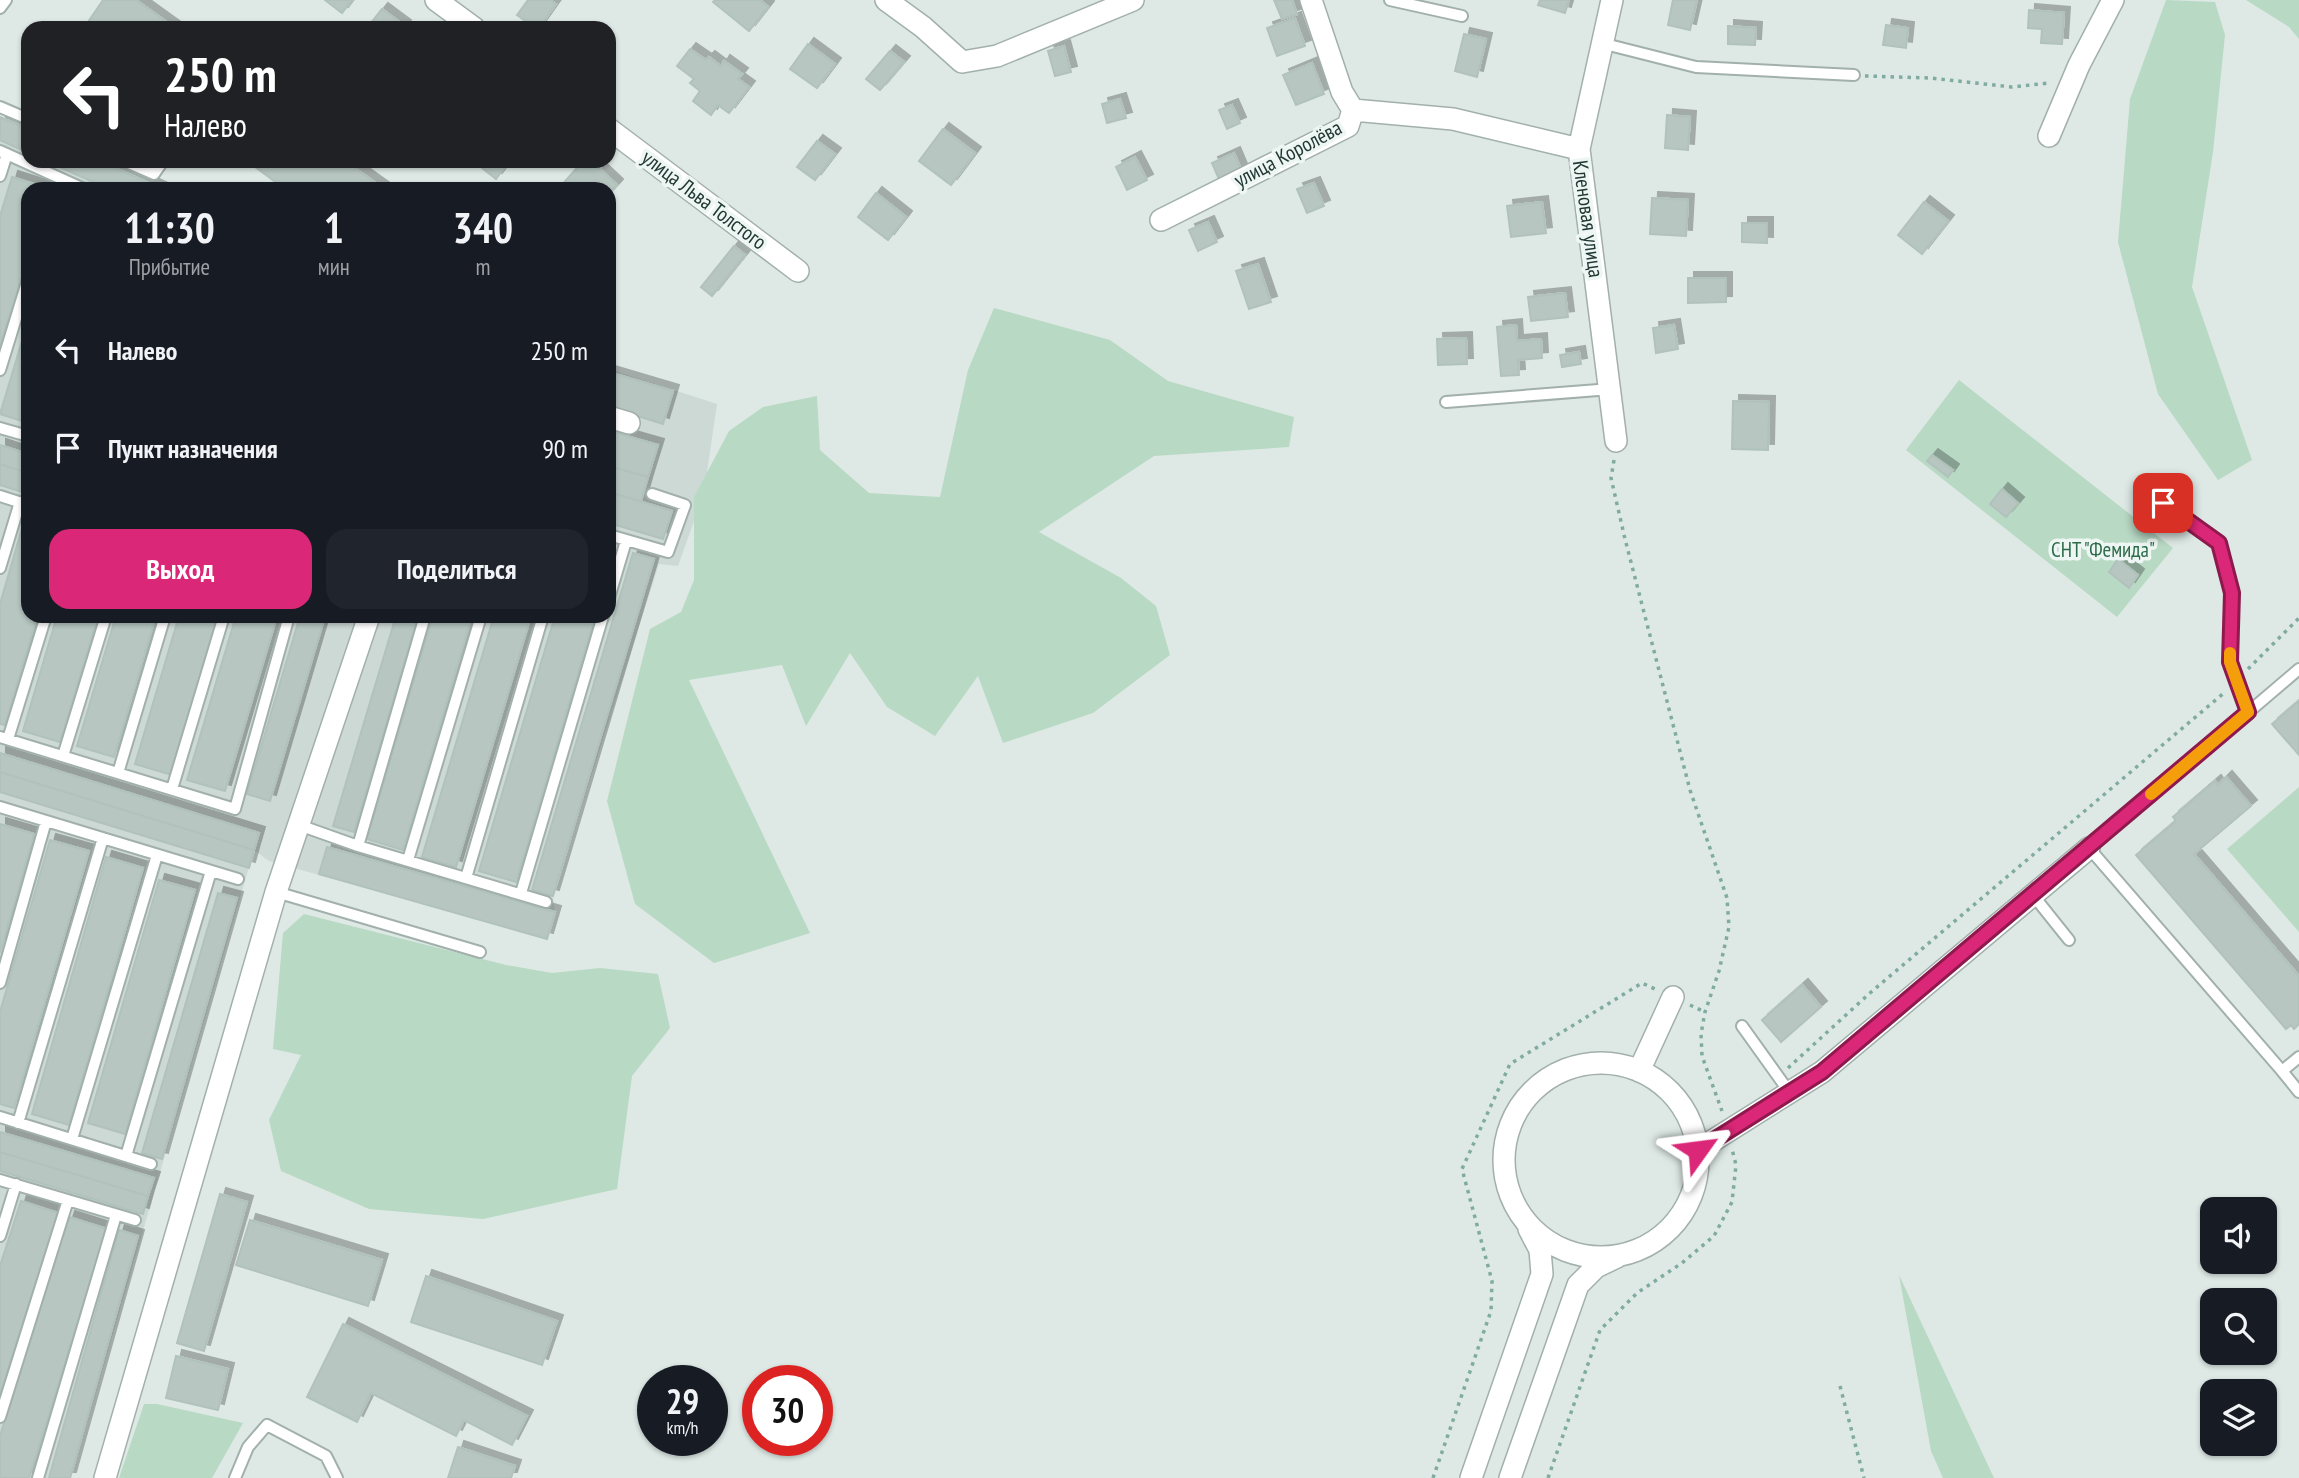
<!DOCTYPE html>
<html lang="ru">
<head>
<meta charset="utf-8">
<style>
  body { margin:0; font-family:"PT Sans Narrow",sans-serif; background:#20242c; color:#f1f3f6; height:100vh; display:flex; flex-direction:column; font-size:26px; white-space:nowrap }
  * { box-sizing:border-box; margin:0 }
  p { font-size:23px; color:#9ea1a6 }
  .icon { flex:none; width:38px; height:38px; fill:none; stroke:currentColor; stroke-width:2; stroke-linecap:round; stroke-linejoin:round }
  .map { position:relative; flex:1; overflow:hidden }
  .sheet { position:absolute; left:21px; top:182px; width:595px; height:441px; display:flex; flex-direction:column; background:#171b24; border-radius:21px; box-shadow:0 2px 5px #0004 }
  .sheet>* { flex:none }
  .hud { position:absolute; left:21px; top:21px; width:595px; height:147px; border-radius:21px; box-shadow:0 2px 5px #0004; background:#202124; color:#fff; overflow:hidden }
  .controls { position:absolute; left:2200px; top:1197px; display:grid; gap:14px }
  .controls a { display:grid; place-items:center; width:77px; height:77px; border-radius:14px; background:#171b24; box-shadow:0 2px 5px #0004; font-size:35px }
  .speed { position:absolute; left:637px; top:1365px; display:flex; gap:14px; font-size:35px; font-weight:700; text-align:center }
  .speed>* { display:grid; place-content:center; width:91px; height:91px; border-radius:50%; background:#171b24; box-shadow:0 2px 5px #0004; line-height:1 }
  .speed small { font-size:18px; font-weight:400 }
  .speed .limit { border:10px solid #d22; background:#fff; color:#111 }
  .pin { position:absolute; display:grid; place-items:center; width:60px; height:60px; color:#fff; margin:-30px; border-radius:14px; box-shadow:0 4px 10px #0006 }
  .me { position:absolute; width:77px; margin:-38px; rotate:59deg; stroke-linejoin:round; filter:drop-shadow(0 0 5px #0008) }
  .turn { display:flex; align-items:center; gap:24px; height:147px; padding:0 28px; font-size:32px }
  .turn .icon { width:91px; height:91px; stroke-width:2.5 }
  .turn b { display:block; font-size:49px; line-height:60px }
  .eta { display:flex; justify-content:space-evenly; align-items:center; height:119px; text-align:center }
  .eta b { font-size:42px; font-weight:700; line-height:49px }
  .action { display:flex; gap:14px; margin-top:auto; padding:14px 28px }
  .action a { flex:1; height:80px; border-radius:21px; background:#db2777; color:#fff; font-size:28px; font-weight:700; line-height:80px; text-align:center }
  .action a+a { background:#20242c; color:#f1f3f6 }
  ul { padding:0; list-style:none }
  li { display:flex; align-items:center; gap:21px; height:98px; padding:0 28px }
  li div { flex:1 }
  li b { display:block; font-size:26px }
  li em { font-style:normal }
  .map>svg:first-child { display:block }
  .built { fill:#cdd9d4 }
  .green { fill:#b8d9c4 }
  .building { fill:#b7c6c1; stroke:#b1c2bc; stroke-width:2; filter:url(#shadow) }
  .lines { fill:none; stroke-linecap:round; stroke-linejoin:round }
  .lane-casing { stroke:#a2b0ac; stroke-width:14 }
  .street-casing { stroke:#a2b0ac; stroke-width:24 }
  .path { stroke:#80aba1; stroke-width:3.5; stroke-dasharray:3.5 5; stroke-linecap:butt }
  .lane { stroke:#fff; stroke-width:10 }
  .street { stroke:#fff; stroke-width:21 }
  .route-casing { stroke:#8e194d; stroke-width:18 }
  .route { stroke:#db2777; stroke-width:12 }
  .slow { stroke:#f59e0b; stroke-width:12 }
  .labels { text-anchor:middle; stroke-width:7; stroke-linejoin:round; paint-order:stroke }
  .street-label { font-size:21px; fill:#213833; stroke:#eef6f3 }
  .park-label { font-size:21px; fill:#2d6c4b; stroke:#eef6f3 }
</style>
</head>
<body>
<div class="map">
<svg width="2299" height="1478" viewBox="0 0 2299 1478">
  <defs>
    <filter id="shadow"><feDropShadow dx="6" dy="-6" stdDeviation="0" flood-color="#0004"/></filter>
  </defs>
  <rect width="100%" height="100%" fill="#dee9e5"/>
  <path class="built" d="M0 117 28 130V161H99L162 189H28V616H609V369L717 404 704 493 678 566 659 564 553 896 555 912 547 939 269 861 254 850 71 1478H0Z"/>
  <path class="green" d="M2166 0 2215 2 2225 35 2213 152 2192 287 2252 460 2218 480 2158 394 2118 242 2130 99Z
    M2246 0H2299V39L2289 27Z
    M994 308 1110 340 1168 381 1294 417 1289 447 1154 456 1039 532 1121 578 1156 606 1170 655 1093 713 1003 743 978 676 935 736 887 707 850 653 806 726 782 665 689 680 810 933 714 963 635 904 607 801 650 629 681 612 694 580V497L729 431 763 407 817 396 820 450 869 493 940 497 968 370Z
    M1959 380 2173 548 2117 617 1906 450Z
    M2299 787V932L2227 849Z
    M304 914 506 965 552 973 600 968 658 974 670 1028 632 1076 617 1189 483 1219 369 1209 281 1171 269 1120 301 1055 273 1049 283 933Z
    M1899 1275 1994 1478H1943L1931 1451Z
    M144 1404H157L243 1423 212 1478H119Z"/>
  <path class="building" d="M103 0H136L175 28H96L88 22Z
    M325 0H352L342 13Z
    M528 0H550L556 4 539 28H535L517 15Z
    M715 0H760L768 7 749 31 713 2Z
    M1274 0H1292L1297 14 1282 19Z
    M1540 0H1569L1565 13 1538 5Z
    M1673 0H1697L1690 30 1668 25Z
    M382 9 405 26 404 28H367Z
    M2029 10 2064 13 2062 44 2041 43 2042 29 2028 28Z
    M1295 18 1305 46 1277 56 1267 28Z
    M1886 25 1908 28 1906 48 1883 45Z
    M1728 26 1756 28 1755 45 1728 44Z
    M1464 34 1486 39 1477 77 1455 71Z
    M808 44 835 64 817 88 790 69Z
    M1064 46 1071 72 1055 76 1048 51Z
    M690 49 706 60 709 57 721 66 724 61 742 74 738 79 749 87 729 113 718 105 711 115 693 101 700 91 690 83 694 79 677 66Z
    M890 51 904 62 880 90 866 79Z
    M1312 63 1324 94 1296 105 1283 75Z
    M1120 99 1126 118 1107 123 1102 104Z
    M1232 105 1240 123 1227 129 1219 110Z
    M1667 115 1690 117 1688 150 1665 148Z
    M0 117 28 129V153L0 140Z
    M943 129 975 153 951 185 919 161Z
    M817 141 835 154 815 180 797 167Z
    M1234 153 1243 174 1221 184 1212 163Z
    M1135 157 1147 180 1127 190 1116 167Z
    M46 161H100L162 189H109Z
    M247 161H345L384 189H285Z
    M479 161H509L496 179 477 164Z
    M583 161H606L599 168 617 185 609 194V189H562L560 187Z
    M12 177 50 189H28V257L0 345V216Z
    M1314 183 1324 206 1307 213 1297 189Z
    M876 193 906 217 888 240 858 217Z
    M1652 198 1688 200 1686 236 1650 234Z
    M1542 202 1546 233 1511 237 1507 206Z
    M1924 202 1948 221 1922 254 1898 235Z
    M1208 222 1217 242 1198 251 1189 230Z
    M1742 223H1767V243L1742 242Z
    M734 246 745 255 712 296 701 287Z
    M1258 264 1271 302 1249 309 1236 271Z
    M1688 278H1726V302L1688 303Z
    M1565 293 1568 317 1531 321 1528 297Z
    M28 321V423L0 414Z
    M1516 325 1517 341 1541 339 1542 358 1518 360 1519 375 1501 376 1497 327Z
    M1674 325 1678 349 1656 353 1653 328Z
    M1466 338 1467 364 1438 365 1437 339Z
    M1579 352 1581 364 1562 367 1560 355Z
    M609 372 673 391 663 424 609 407Z
    M1733 401 1769 402 1768 450 1732 449Z
    M609 431 658 445 648 477 609 466Z
    M0 445 28 454V473L0 464Z
    M1932 455 1953 470 1948 477 1927 461Z
    M0 464 28 473V494L0 485Z
    M609 466 648 477 641 501 609 492Z
    M2002 489 2018 503 2006 517 1990 504Z
    M609 492 672 511 663 539 609 523Z
    M25 518 28 519V616H37L5 725 0 724V604Z
    M633 553 654 559 553 896 532 890Z
    M2118 559 2138 575 2129 588 2109 572Z
    M57 616H98L60 742 23 731Z
    M116 616H156L114 757 77 746Z
    M179 616H219L172 775 135 764Z
    M236 616H277L225 791 187 780Z
    M300 616H325L270 801 247 794Z
    M396 616H418L354 832 333 826Z
    M433 616H472L403 850 367 839Z
    M494 616H531L456 867 422 857Z
    M555 616H595L516 882 479 871Z
    M2299 701V755L2272 724Z
    M0 753 259 833 254 850 0 772Z
    M0 772 254 850 249 868 0 792Z
    M2226 777 2251 806 2194 854 2299 976V1024L2294 1029 2291 1025 2286 1029 2136 855 2176 821 2173 817 2215 781 2218 785Z
    M0 824 34 834 0 953Z
    M50 840 89 851 14 1108 0 1104V1012Z
    M327 847 555 912 547 939 319 874Z
    M106 857 143 868 69 1125 32 1114Z
    M159 880 195 890 125 1134 88 1123Z
    M218 893 237 898 162 1159 142 1153Z
    M1802 985 1821 1007 1781 1042 1762 1020Z
    M0 1132 154 1178 148 1196 0 1152Z
    M0 1152 148 1196 143 1214 0 1171Z
    M220 1194 247 1202 204 1351 177 1343Z
    M21 1201 58 1213 0 1395V1266Z
    M69 1217 107 1229 29 1478H0V1436Z
    M250 1220 382 1260 368 1306 236 1265Z
    M119 1230 138 1236 70 1478H49Z
    M426 1276 557 1321 542 1365 411 1322Z
    M343 1324 527 1416 512 1445 464 1420 456 1436 371 1393 357 1422 307 1397Z
    M176 1356 228 1369 218 1410 166 1398Z
    M458 1447 515 1466 511 1478H448Z"/>
  <g class="lines">
    <g class="lane-casing">
      <path id="lane" d="M1390 0 1462 16
        M0 8 6 0
        M1601 43 1696 67 1854 75
        M0 107 28 119
        M0 151 84 189
        M124 161 154 174 163 161
        M0 176 7 154
        M0 370 28 279
        M1446 402 1611 389
        M0 428 28 436
        M2144 490 2219 543 2232 593 2230 662 2248 712
        M0 496 28 505
        M609 535 668 552 685 505 652 494
        M0 568 20 502
        M609 598 626 541
        M2299 669 2089 848 2282 1071 2299 1057
        M0 737 235 809 289 616
        M8 739 46 616
        M63 756 106 616
        M118 773 165 616
        M172 789 224 616
        M0 807 238 879
        M299 825 358 846 546 902
        M358 846 425 616
        M408 860 481 616
        M466 878 543 616
        M276 892 480 952
        M521 893 603 616
        M2033 895 2069 940
        M0 983 46 821
        M1742 1026 1790 1093
        M2282 1071 2299 1092
        M0 1117 151 1164
        M18 1123 103 838
        M72 1139 157 855
        M126 1156 211 871
        M0 1180 135 1220
        M0 1236 16 1184
        M0 1417 68 1200
        M38 1478 116 1215
        M235 1478 248 1447 267 1425 326 1456 337 1478"/>
    </g>
    <g class="street-casing">
      <path id="street" d="M436 0 474 28
        M886 0 923 27 962 62 997 56 1133 0
        M1311 0 1342 92 1353 110
        M1612 0 1579 149 1616 441
        M609 129 798 271
        M2049 136 2079 65 2113 0
        M1161 220 1348 126 1353 110 1453 119 1579 149
        M609 417 629 423
        M1504 1160a97 97 0 1 1 194 0a97 97 0 1 1-194 0Z
        M1639 1071 1673 997
        M1698 1150 1822 1072 2089 848
        M105 1478 276 892 369 616
        M1471 1478 1542 1274 1540 1250 1529 1229
        M1510 1478 1578 1285 1596 1267 1617 1257"/>
    </g>
    <path class="path" d="M1865 76 1930 78 2012 87 2049 83
      M1614 460 1611 478 1625 539 1690 790 1727 898 1729 927 1719 971 1705 1012 1701 1034 1702 1056 1722 1111
      M2248 669 2299 618
      M1690 1005 1705 1012
      M1788 1068 1870 993 2225 692
      M1840 1386 1864 1478
      M1433 1478 1491 1311 1492 1281 1462 1169 1510 1064 1642 983 1655 989
      M1548 1478 1600 1330 1637 1293 1682 1263 1714 1236 1732 1202 1736 1165 1732 1149"/>
    <use href="#lane" class="lane"/>
    <use href="#street" class="street"/>
  </g>
  <g class="lines">
    <g class="route-casing">
      <path id="route" d="M1698 1150 1822 1072 2248 712 2230 662 2232 593 2219 543 2163 503"/>
    </g>
    <use href="#route" class="route"/>
    <path class="slow" d="M2151 794 2248 712 2230 662V653"/>
  </g>
  <g class="labels">
    <g class="street-label">
      <text transform="translate(1288 154) rotate(-28)" y="7">улица Королёва</text>
      <text transform="translate(704 200) rotate(37)" y="7">улица Льва Толстого</text>
      <text transform="translate(1588 219) rotate(82)" y="7">Кленовая улица</text>
    </g>
    <g class="park-label">
      <text x="2103" y="557">СНТ "Фемида"</text>
    </g>
  </g>
</svg>
<div class="controls">
<a><svg class="icon" aria-label="sound" viewBox="0 0 24 24"><path d="M4 9h4l5-4v14l-5-4H4zM17 9q2 3 0 6"/></svg></a>
<a><svg class="icon" aria-label="search" viewBox="0 0 24 24"><circle cx="10" cy="10" r="6"/><path d="M15 15l6 6"/></svg></a>
<a><svg class="icon" aria-label="layers" viewBox="0 0 24 24"><path d="M12 4l9 5-9 5-9-5zM3 14l9 5 9-5"/></svg></a>
</div>
<div class="speed"><div>29<small>km/h</small></div><div class="limit">30</div></div>
<div class="pin" style="left:2163px;top:503px;background:#d93025"><svg class="icon" aria-label="arrive" viewBox="0 0 24 24"><path d="M6 21V4h12l-3 4 3 4H6"/></svg></div>
<svg class="me" style="left:1698px;top:1150px" viewBox="-20 -20 40 40"><path d="M0-17L14 15 0 8-14 15z" fill="#db2777" stroke="#fff" stroke-width="4"/></svg>
<div class="hud">
<div class="turn"><svg class="icon" aria-label="left" viewBox="0 0 24 24"><path d="M17 20v-9H6M10 6l-5 5 5 5"/></svg><div><b>250 m</b>Налево</div></div>
</div>
<section class="sheet">
<div class="eta">
<div><b>11:30</b><p>Прибытие</p></div>
<div><b>1</b><p>мин</p></div>
<div><b>340</b><p>m</p></div>
</div>
<ul>
<li><svg class="icon" aria-label="left" viewBox="0 0 24 24"><path d="M17 20v-9H6M10 6l-5 5 5 5"/></svg><div><b>Налево</b></div><em>250 m</em></li>
<li><svg class="icon" aria-label="arrive" viewBox="0 0 24 24"><path d="M6 21V4h12l-3 4 3 4H6"/></svg><div><b>Пункт назначения</b></div><em>90 m</em></li>
</ul>
<div class="action"><a>Выход</a><a>Поделиться</a></div>
</section>
</div>
</body>
</html>
